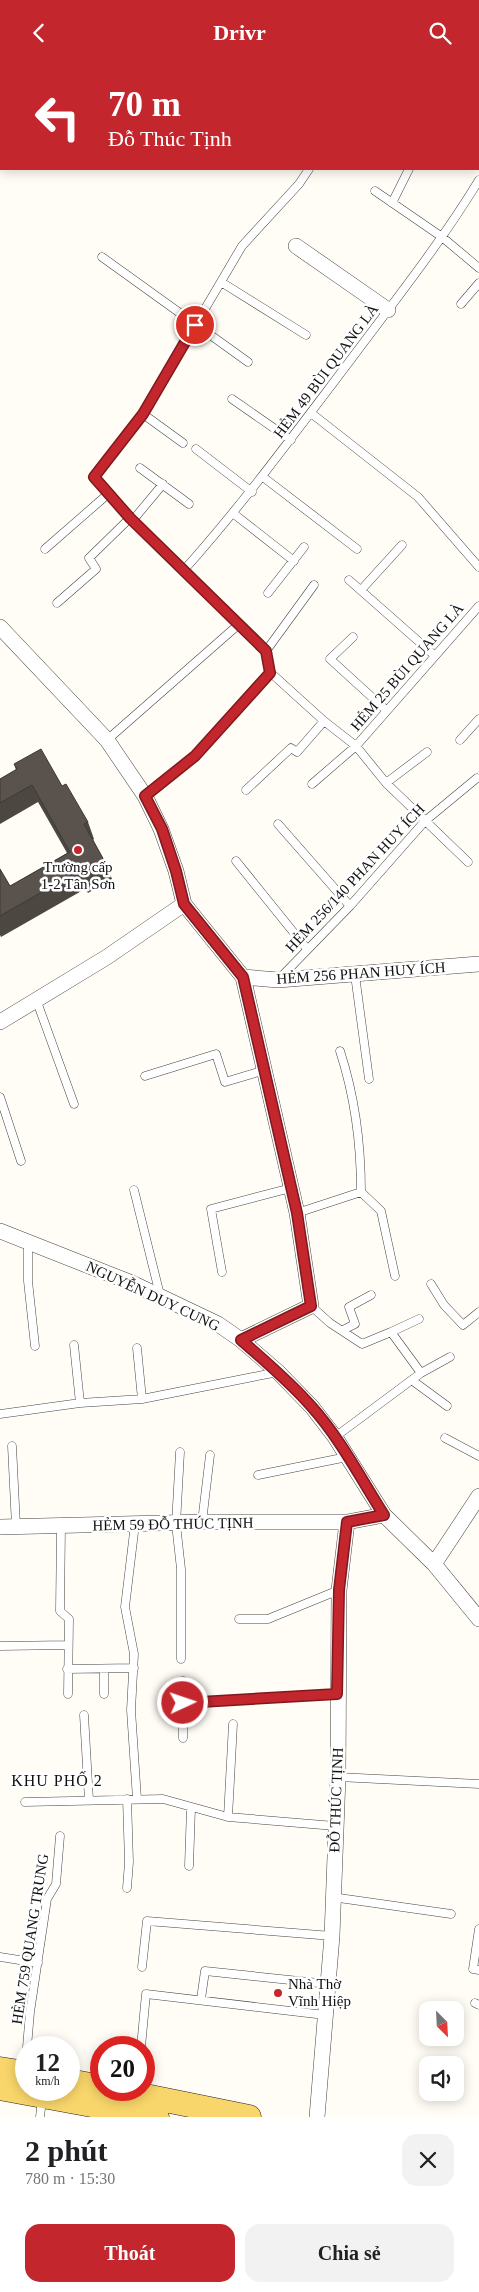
<!DOCTYPE html>
<html lang="vi">
<head>
<meta charset="utf-8">
<style>
  body { margin:0; font-family:Georgia,serif; background:#f2f2f2; color:#202124; height:100vh; display:flex; flex-direction:column; font-size:19px; white-space:nowrap }
  * { box-sizing:border-box; margin:0 }
  p { font-size:16px; color:#757577 }
  .icon { flex:none; width:28px; height:28px; fill:none; stroke:currentColor; stroke-width:2; stroke-linecap:round; stroke-linejoin:round }
  .map { position:relative; height:2052px; overflow:hidden }
  .side { display:flex; flex-direction:column; background:#fff; flex:1 }
  .side>* { flex:none }
  .guide { position:absolute; left:0px; top:0px; width:480px; height:105px; box-shadow:0 2px 12px #0003; background:#c4262e; color:#fff; overflow:hidden }
  .needle { width:32px; rotate:156deg }
  .fabs { position:absolute; left:419px; top:1936px; display:grid; gap:10px }
  .fabs a { display:grid; place-items:center; width:45px; height:45px; border-radius:10px; background:#fff; box-shadow:0 2px 12px #0003; font-size:25px }
  .speed { position:absolute; left:15px; top:1971px; display:flex; gap:10px; font-size:25px; font-weight:700; text-align:center }
  .speed>* { display:grid; place-content:center; width:65px; height:65px; border-radius:50%; background:#fff; box-shadow:0 2px 12px #0003; line-height:1 }
  .speed small { font-size:12px; font-weight:400 }
  .speed .limit { border:8px solid #d22; background:#fff; color:#111 }
  .pin { position:absolute; display:grid; place-items:center; width:42px; height:42px; color:#fff; margin:-21px; border:2px solid #fff; border-radius:50%; box-shadow:0 1px 5px #0007 }
  .me { position:absolute; width:55px; margin:-28px; rotate:87deg; stroke-linejoin:round; filter:drop-shadow(0 0 4px #0008) }
  .turn { display:flex; align-items:center; gap:18px; height:105px; padding:0 25px; font-size:22px }
  .turn .icon { width:65px; height:65px; stroke-width:2.5 }
  .turn b { display:block; font-size:35px; line-height:42px }
  .round { display:grid; place-items:center; flex:none; width:52px; height:52px; border-radius:15px; background:#f2f2f2 }
  .head { display:flex; align-items:center; justify-content:space-between; height:85px; padding:0 25px }
  h1 { font-size:30px; font-weight:800; line-height:38px }
  .button { display:flex; gap:10px; margin-top:auto; padding:10px 25px }
  .button a { flex:1; height:58px; border-radius:15px; background:#c4262e; color:#fff; font-size:20px; font-weight:800; line-height:58px; text-align:center }
  .button a+a { background:#f2f2f2; color:#202124 }
  header { display:flex; justify-content:space-between; align-items:center; height:65px; padding:0 25px; background:#c4262e; color:#fff; font-size:22px; font-weight:800 }
  .map>svg:first-child { display:block }
  .lines { fill:none; stroke-linecap:round; stroke-linejoin:round }
  .service-casing { stroke:#444; stroke-width:9 }
  .minor-casing { stroke:#444; stroke-width:16 }
  .primary-casing { stroke:#222; stroke-width:25 }
  .service { stroke:#fff; stroke-width:8 }
  .minor { stroke:#fff; stroke-width:15 }
  .primary { stroke:#f9d66b; stroke-width:24 }
  .wall { fill:#4d4742 }
  .building { fill:#5a524d; stroke:#3f3936 }
  .route-casing { stroke:#7f191e; stroke-width:12 }
  .route { stroke:#c4262e; stroke-width:9 }
  .poi-dot { fill:#c4262e; stroke:#fff; stroke-width:2 }
  .labels { text-anchor:middle; stroke-width:5; stroke-linejoin:round; paint-order:stroke }
  .street-label { font-size:15px; fill:#111; stroke:#fff }
  .poi-label { font-size:15px; fill:#111; stroke:#fff }
  .neighbourhood-label { font-size:16px; letter-spacing:1px; fill:#111; stroke:#fff }
</style>
</head>
<body>
<header><svg class="icon" aria-label="back" viewBox="0 0 24 24"><path d="M15 5l-7 7 7 7"/></svg>Drivr<svg class="icon" aria-label="search" viewBox="0 0 24 24"><circle cx="10" cy="10" r="6"/><path d="M15 15l6 6"/></svg></header>
<div class="map">
<svg width="479" height="2052" viewBox="0 0 479 2052">
  <rect width="100%" height="100%" fill="#fffdf5"/>
  <g class="lines">
    <g class="service-casing">
      <path id="service" d="M72 0V1
        M377 0 378 1
        M309 104 299 119 242 181 143 349 94 412 130 453 266 586 271 608 324 656 356 681 386 718 468 797
        M375 126 442 172 479 203
        M392 138 409 104
        M102 192 248 297
        M221 217 306 270
        M461 239 479 218
        M232 334 291 375
        M311 348 418 432 479 502
        M143 349 183 378
        M196 384 252 427
        M140 403 189 439
        M263 412 357 484
        M234 449 294 496
        M133 455 163 419
        M45 484 108 429
        M184 505C243 439 295 368 349 297 393 238 440 179 479 115
        M349 515 434 590
        M361 525 402 480
        M268 528 304 482
        M57 538 96 504 89 493 130 453
        M353 572 330 594 386 645
        M266 586 314 520
        M107 675 238 560
        M460 675 479 654
        M386 718 427 687
        M312 719 356 681 479 541
        M246 725 291 683 297 687 324 656
        M145 731 195 691 271 608
        M278 759 350 841
        M236 796 307 884
        M355 910 369 1014
        M279 914 350 841 425 756 477 713
        M36 934 74 1039
        M340 986C355 1032 361 1078 361 1127L381 1146 395 1211
        M145 1011 216 989 225 1017 265 1005
        M0 1032 21 1096
        M134 1125 160 1230
        M297 1148 361 1127
        M28 1176V1216L35 1281
        M222 1207 211 1144 291 1123
        M431 1219 444 1240 463 1260 479 1247
        M311 1241 330 1258 362 1279 391 1267 421 1308
        M343 1265 355 1259 349 1242 371 1230
        M391 1267 419 1254
        M74 1280 80 1338
        M137 1283 142 1334
        M413 1316 447 1341
        M0 1349 80 1338 142 1334 278 1307
        M335 1372 421 1308 450 1292
        M445 1373 479 1391
        M12 1381 16 1461
        M180 1387 176 1459 181 1504V1594
        M258 1410 347 1392
        M202 1457 210 1390
        M135 1459 125 1542 134 1589 131 1645 137 1734
        M61 1461 60 1546 69 1554 68 1629
        M239 1554H268L339 1525
        M0 1581 68 1580
        M67 1604 134 1603
        M104 1629V1604
        M183 1638 337 1629
        M84 1650 89 1735
        M183 1673V1616
        M338 1712 479 1719
        M127 1734 129 1797 127 1823
        M25 1737 163 1734 228 1752 335 1761
        M228 1752 233 1659
        M189 1801 191 1743
        M332 1832 451 1849
        M479 1864 473 1904 479 1905
        M0 1892 38 1898
        M142 1902 147 1856 332 1871
        M201 1934 205 1906 328 1919
        M475 1938 479 1940
        M27 1982 30 1947 47 1834 56 1819 60 1771
        M141 1982 146 1929 325 1950
        M40 2052 42 2034"/>
    </g>
    <g class="minor-casing">
      <path id="minor" d="M0 59H1
        M296 181 388 245
        M0 562 107 675 145 731 161 764 176 806 184 839 243 912 297 1148 311 1241 241 1275
        M243 912 278 915 479 899
        M0 957 107 892 184 839
        M0 1166 132 1218 218 1259 241 1275 278 1307 312 1342 335 1372 384 1450 434 1499 479 1554
        M0 1462 202 1457H347
        M434 1499 479 1431
        M317 2052 332 1871 338 1712 339 1525 347 1457 384 1450"/>
    </g>
    <g class="primary-casing">
      <path id="primary" d="M0 2004 26 2008
        M69 2016 101 2022
        M0 2023 157 2052
        M116 2025 249 2052"/>
    </g>
    <use href="#service" class="service"/>
    <use href="#minor" class="minor"/>
    <use href="#primary" class="primary"/>
  </g>
  <path class="wall" d="M14 699 62 721 88 757 94 774 93 775 105 797 112 814 88 828 85 824 1 872 0 870V804L10 821 67 788 38 737 0 759V714L16 705Z"/>
  <path class="building" d="M41 684 62 721 66 719 88 757 84 759 105 797 81 811 79 806 0 851V804L10 821 70 787 32 720 0 738V714L17 704 14 699Z"/>
  <g class="lines">
    <g class="route-casing">
      <path id="route" d="M183 1638 337 1629 339 1525 347 1457 384 1450C361 1414 340 1373 311 1341 290 1317 265 1296 241 1275L311 1241 297 1148 243 912 184 839 176 806 162 764 145 731 195 691 270 608 266 586 130 453 94 412 143 349 195 260"/>
    </g>
    <use href="#route" class="route"/>
  </g>
  <g class="poi-dot">
    <circle cx="78" cy="785" r="5"/>
    <circle cx="278" cy="1928" r="5"/>
  </g>
  <g class="labels">
    <g class="street-label">
      <text transform="translate(326 306) rotate(-53)" y="5">HẺM 49 BÙI QUANG LÀ</text>
      <text transform="translate(407 602) rotate(-49)" y="5">HẺM 25 BÙI QUANG LÀ</text>
      <text transform="translate(355 813) rotate(-47)" y="5">HẺM 256/140 PHAN HUY ÍCH</text>
      <text transform="translate(361 908) rotate(-4)" y="5">HẺM 256 PHAN HUY ÍCH</text>
      <text transform="translate(153 1231) rotate(25)" y="5">NGUYỄN DUY CUNG</text>
      <text transform="translate(173 1459) rotate(-1)" y="5">HẺM 59 ĐỖ THÚC TỊNH</text>
      <text transform="translate(336 1735) rotate(-88)" y="5">ĐỖ THÚC TỊNH</text>
      <text transform="translate(30 1874) rotate(-81)" y="5">HẺM 759 QUANG TRUNG</text>
    </g>
    <g class="poi-label">
      <text x="78" y="807">Trường cấp<tspan x="78" dy="17">1-2 Tân Sơn</tspan></text>
      <text x="288" y="1924" text-anchor="start">Nhà Thờ<tspan x="288" dy="17">Vĩnh Hiệp</tspan></text>
    </g>
    <g class="neighbourhood-label">
      <text x="57" y="1721">KHU PHỐ 2</text>
    </g>
  </g>
</svg>
<div class="fabs">
<a><svg class="needle" viewBox="-14 -14 28 28"><path d="M0-13l5 13h-10z" fill="#e53935"/><path d="M0 13l5-13h-10z" fill="#757577"/></svg></a>
<a><svg class="icon" aria-label="sound" viewBox="0 0 24 24"><path d="M4 9h4l5-4v14l-5-4H4zM17 9q2 3 0 6"/></svg></a>
</div>
<div class="speed"><div>12<small>km/h</small></div><div class="limit">20</div></div>
<div class="pin" style="left:195px;top:260px;background:#d93025"><svg class="icon" aria-label="arrive" viewBox="0 0 24 24"><path d="M6 21V4h12l-3 4 3 4H6"/></svg></div>
<svg class="me" style="left:183px;top:1638px" viewBox="-20 -20 40 40"><circle r="17" fill="#c4262e" stroke="#fff" stroke-width="3"/><path d="M0-11L8 9 0 5-8 9z" fill="#fff"/></svg>
<div class="guide">
<div class="turn"><svg class="icon" aria-label="left" viewBox="0 0 24 24"><path d="M17 20v-9H6M10 6l-5 5 5 5"/></svg><div><b>70 m</b>Đỗ Thúc Tịnh</div></div>
</div>
</div>
<section class="side">
<div class="head"><div><h1>2 phút</h1><p>780 m · 15:30</p></div><a class="round"><svg class="icon" aria-label="close" viewBox="0 0 24 24"><path d="M6 6l12 12M18 6L6 18"/></svg></a></div>
<div class="button"><a>Thoát</a><a>Chia sẻ</a></div>
</section>
</body>
</html>
